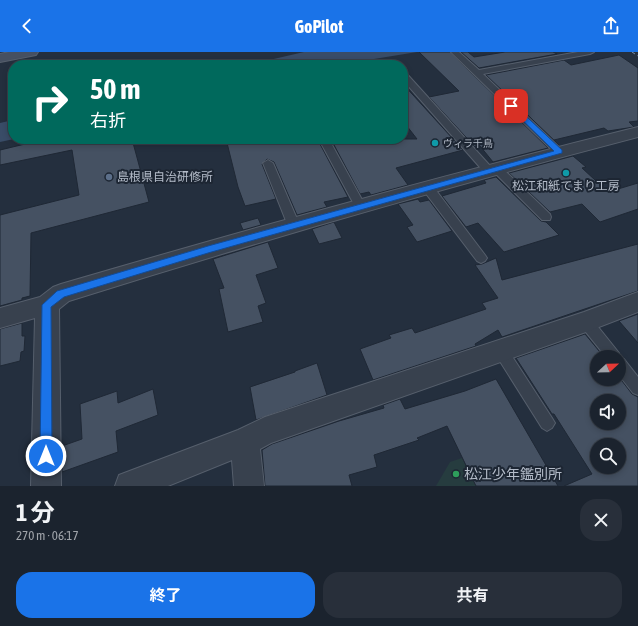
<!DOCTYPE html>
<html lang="ja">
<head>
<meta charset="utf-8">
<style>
  body { margin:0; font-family:"Asap Condensed","Noto Sans JP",sans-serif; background:#282f3a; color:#f1f3f6; height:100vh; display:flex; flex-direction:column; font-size:15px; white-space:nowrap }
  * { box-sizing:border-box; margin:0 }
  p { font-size:13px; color:#a0a4aa }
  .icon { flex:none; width:22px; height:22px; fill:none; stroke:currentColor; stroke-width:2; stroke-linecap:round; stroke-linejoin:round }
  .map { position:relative; height:434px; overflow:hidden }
  .panel { display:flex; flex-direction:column; background:#1b232e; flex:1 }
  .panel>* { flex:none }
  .top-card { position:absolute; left:8px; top:8px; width:400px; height:84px; border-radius:16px; box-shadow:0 2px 6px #0003,0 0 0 1px #39404a; background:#00695c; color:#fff; overflow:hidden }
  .needle { width:26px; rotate:68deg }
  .controls { position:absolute; left:590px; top:298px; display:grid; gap:8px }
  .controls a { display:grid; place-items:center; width:36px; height:36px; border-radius:50%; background:#1b232e; box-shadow:0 2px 6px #0003,0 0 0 1px #39404a; font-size:20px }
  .pin { position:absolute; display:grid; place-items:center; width:34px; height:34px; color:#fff; margin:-17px; border-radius:8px; box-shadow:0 2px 6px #0006 }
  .me { position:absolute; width:44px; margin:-22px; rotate:0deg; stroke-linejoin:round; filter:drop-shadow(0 0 3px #0008) }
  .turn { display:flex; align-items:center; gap:14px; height:84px; padding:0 16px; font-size:18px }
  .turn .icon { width:52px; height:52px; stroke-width:2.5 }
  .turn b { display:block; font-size:28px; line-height:34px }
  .round { display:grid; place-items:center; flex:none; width:42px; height:42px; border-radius:16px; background:#282f3a }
  .head { display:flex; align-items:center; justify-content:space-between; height:68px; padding:0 16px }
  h1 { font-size:24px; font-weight:700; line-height:30px }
  .primary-button { display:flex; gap:8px; margin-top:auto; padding:8px 16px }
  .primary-button a { flex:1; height:46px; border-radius:16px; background:#1a73e8; color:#fff; font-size:16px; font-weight:700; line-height:46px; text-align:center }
  .primary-button a+a { background:#282f3a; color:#f1f3f6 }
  header { display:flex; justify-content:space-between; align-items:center; height:52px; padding:0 16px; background:#1a73e8; color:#fff; font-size:18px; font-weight:700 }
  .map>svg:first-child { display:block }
  .green { fill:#263c3f }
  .water { fill:#394c67 }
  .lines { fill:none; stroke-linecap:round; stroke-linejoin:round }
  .ferry { stroke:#7c92b1; stroke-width:1; stroke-dasharray:3.5 3; stroke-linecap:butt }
  .building { fill:#455162; stroke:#1f2835; fill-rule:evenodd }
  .lane-casing { stroke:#565f6c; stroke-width:2 }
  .street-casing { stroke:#565f6c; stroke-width:2 }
  .secondary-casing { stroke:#565f6c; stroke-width:2 }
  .lane { fill:#38414e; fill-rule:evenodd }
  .street { fill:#38414e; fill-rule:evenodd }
  .secondary { fill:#465061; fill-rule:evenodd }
  .route { fill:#1a73e8; stroke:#114b97 }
  .culture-dot { fill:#0f9aa8; stroke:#1d2633; stroke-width:1.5 }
  .service-dot { fill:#5c6f8a; stroke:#1d2633; stroke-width:1.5 }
  .leisure-dot { fill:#2e9e5b; stroke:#1d2633; stroke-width:1.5 }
  .labels { text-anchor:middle; stroke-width:4; stroke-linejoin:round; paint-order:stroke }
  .far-poi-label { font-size:10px; fill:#b4bcc9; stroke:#1d2633; text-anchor:start }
  .poi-label { font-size:12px; fill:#b4bcc9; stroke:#1d2633; text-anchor:start }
  .near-poi-label { font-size:14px; fill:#b4bcc9; stroke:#1d2633; text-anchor:start }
</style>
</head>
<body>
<header><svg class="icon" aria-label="back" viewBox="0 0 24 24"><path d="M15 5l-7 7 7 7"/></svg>GoPilot<svg class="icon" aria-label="share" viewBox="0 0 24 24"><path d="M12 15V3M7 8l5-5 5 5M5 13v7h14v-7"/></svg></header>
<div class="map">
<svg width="638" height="434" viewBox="0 0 638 434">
  <rect width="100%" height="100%" fill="#242f3e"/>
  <path class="green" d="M462 406 476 434H436L450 410Z"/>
  <path class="water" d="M304 0H417L337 13 325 11 316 13H247Z
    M13 68 14 87 0 90V71Z"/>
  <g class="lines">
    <path class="ferry" d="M632 0 638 4"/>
  </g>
  <path class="building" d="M419 0H450L548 96 493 110 480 94 475 95 429 45 459 39Z
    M461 0H468L474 5 505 0H553L557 2 479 16Z
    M619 3 638 16V69L629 70 634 75 608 79 604 76 554 88 559 93 486 23 564 8 571 13Z
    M403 32 463 98 396 116 408 133 371 143 369 140 360 142 333 91 334 87H417L403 69Z
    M46 87H132L149 150 31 181 30 244 22 246V248L0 254V163L79 143 72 98 0 113V98Z
    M226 87H321L320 92 348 145 324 150 327 155 297 163 274 110 267 107 262 112 276 147 245 154 238 135Z
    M573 104 586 115 582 116 608 140 638 131V157L600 170 582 152 550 160 509 121Z
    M496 125 541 169 546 170 559 183 504 200 478 171 466 175 442 144 486 131 484 128Z
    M418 147 420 150 429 148 452 179 417 190 407 175 413 173 398 152Z
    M258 166 261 173 243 178 240 171Z
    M334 170 342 186 319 192 312 177Z
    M268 190 278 216 256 223 266 251 258 254 263 270 228 280 219 237 224 236 213 207Z
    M638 192V239L502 285 498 278 475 292 476 294 373 328 360 297 391 286 389 283 412 276 415 281 486 257 482 251 498 246 475 213 482 212 496 206 502 228Z
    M638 262V291L619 269Z
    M22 271V284H25L24 299 21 300 20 309 0 314V277Z
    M585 282 604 305H597V327H619V325L632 342 638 345V434H564L592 422 554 362H552L516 306ZM597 349H619V371H597ZM597 393H619V415H597Z
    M317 311 327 343 256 368 250 335 295 320V319Z
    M496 327 558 434H476L447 374 417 386 419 388 374 403 377 415 349 423 352 434H265L262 398 272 392 339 369 384 356 383 353 400 347 405 357 465 339Z
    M153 337 158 363 116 379 118 400 62 420V394L82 387 80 352 117 339 118 351Z"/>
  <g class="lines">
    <g class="lane-casing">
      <path id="lane" d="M451 0H459L479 18 578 0H594L590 2 483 22 562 98 564 100 562 102H556Z
        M403 21H406L492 116 497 114 501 115 550 162 551 165 550 168H542L494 120 489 122 485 121 403 28Z
        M323 87H333L331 91 366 155 365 158H357L321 91Z
        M268 108 273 111 300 174 298 177 294 178 290 177 288 174 263 111Z
        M428 132 432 133 485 203 487 206 485 209 481 211 477 209 424 139 423 136 424 133Z
        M586 264 591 266 619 301 620 306 624 307 638 325V343L633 341 619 323V305H606L581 274 579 270 581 266Z
        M501 293 506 295 552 366 555 371 552 376 547 379 542 376 496 303 494 299 496 295Z"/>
    </g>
    <g class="street-casing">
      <path id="street" d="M638 75V85C447 135 257 190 69 249L59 257 61 434H31L35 266 0 276V256L40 245 53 235 61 232C252 176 444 123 638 75Z
        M638 240V260L586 280 271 391 260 397 264 434H234L232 408 168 434H115L119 423 238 378 265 365 584 260Z"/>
    </g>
    <g class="secondary-casing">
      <path id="secondary" d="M9 0H38L36 3 0 10V2Z"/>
    </g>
    <use href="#lane" class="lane"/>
    <use href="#street" class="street"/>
    <use href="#secondary" class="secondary"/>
  </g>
  <path class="route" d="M509 52H513L562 98V101L208 201 64 245 51 255 52 404 50 408 46 410 42 408 40 404 42 253 57 239 208 194 554 99 509 55Z"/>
  <g class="culture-dot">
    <circle cx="435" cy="91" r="4"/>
    <circle cx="566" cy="121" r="4"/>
  </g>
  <circle class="service-dot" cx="109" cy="125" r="4"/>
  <circle class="leisure-dot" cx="456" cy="422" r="4"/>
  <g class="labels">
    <g class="far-poi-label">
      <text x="443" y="95">ヴィラ千鳥</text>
    </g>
    <g class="poi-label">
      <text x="117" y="129">島根県自治研修所</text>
      <text x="566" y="138" text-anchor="middle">松江和紙てまり工房</text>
    </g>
    <g class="near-poi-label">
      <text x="464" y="427">松江少年鑑別所</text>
    </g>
  </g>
</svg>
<div class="controls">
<a><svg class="needle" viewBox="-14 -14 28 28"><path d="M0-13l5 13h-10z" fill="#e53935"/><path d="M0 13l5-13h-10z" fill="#a0a4aa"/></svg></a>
<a><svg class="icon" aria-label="sound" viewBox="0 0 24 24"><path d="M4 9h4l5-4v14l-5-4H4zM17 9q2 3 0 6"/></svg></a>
<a><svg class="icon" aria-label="search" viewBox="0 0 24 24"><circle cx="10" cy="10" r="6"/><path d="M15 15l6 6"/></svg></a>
</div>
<div class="pin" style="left:511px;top:54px;background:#d93025"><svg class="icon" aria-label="arrive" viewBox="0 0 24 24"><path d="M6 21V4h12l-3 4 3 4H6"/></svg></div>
<svg class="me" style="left:46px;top:404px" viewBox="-20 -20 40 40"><circle r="17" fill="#1a73e8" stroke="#fff" stroke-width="3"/><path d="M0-11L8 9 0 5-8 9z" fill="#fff"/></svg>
<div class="top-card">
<div class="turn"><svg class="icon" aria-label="right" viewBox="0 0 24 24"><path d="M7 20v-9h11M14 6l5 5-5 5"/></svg><div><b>50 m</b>右折</div></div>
</div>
</div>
<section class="panel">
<div class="head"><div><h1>1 分</h1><p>270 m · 06:17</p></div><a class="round"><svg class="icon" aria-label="close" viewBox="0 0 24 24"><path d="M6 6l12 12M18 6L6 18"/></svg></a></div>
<div class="primary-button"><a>終了</a><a>共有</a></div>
</section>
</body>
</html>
